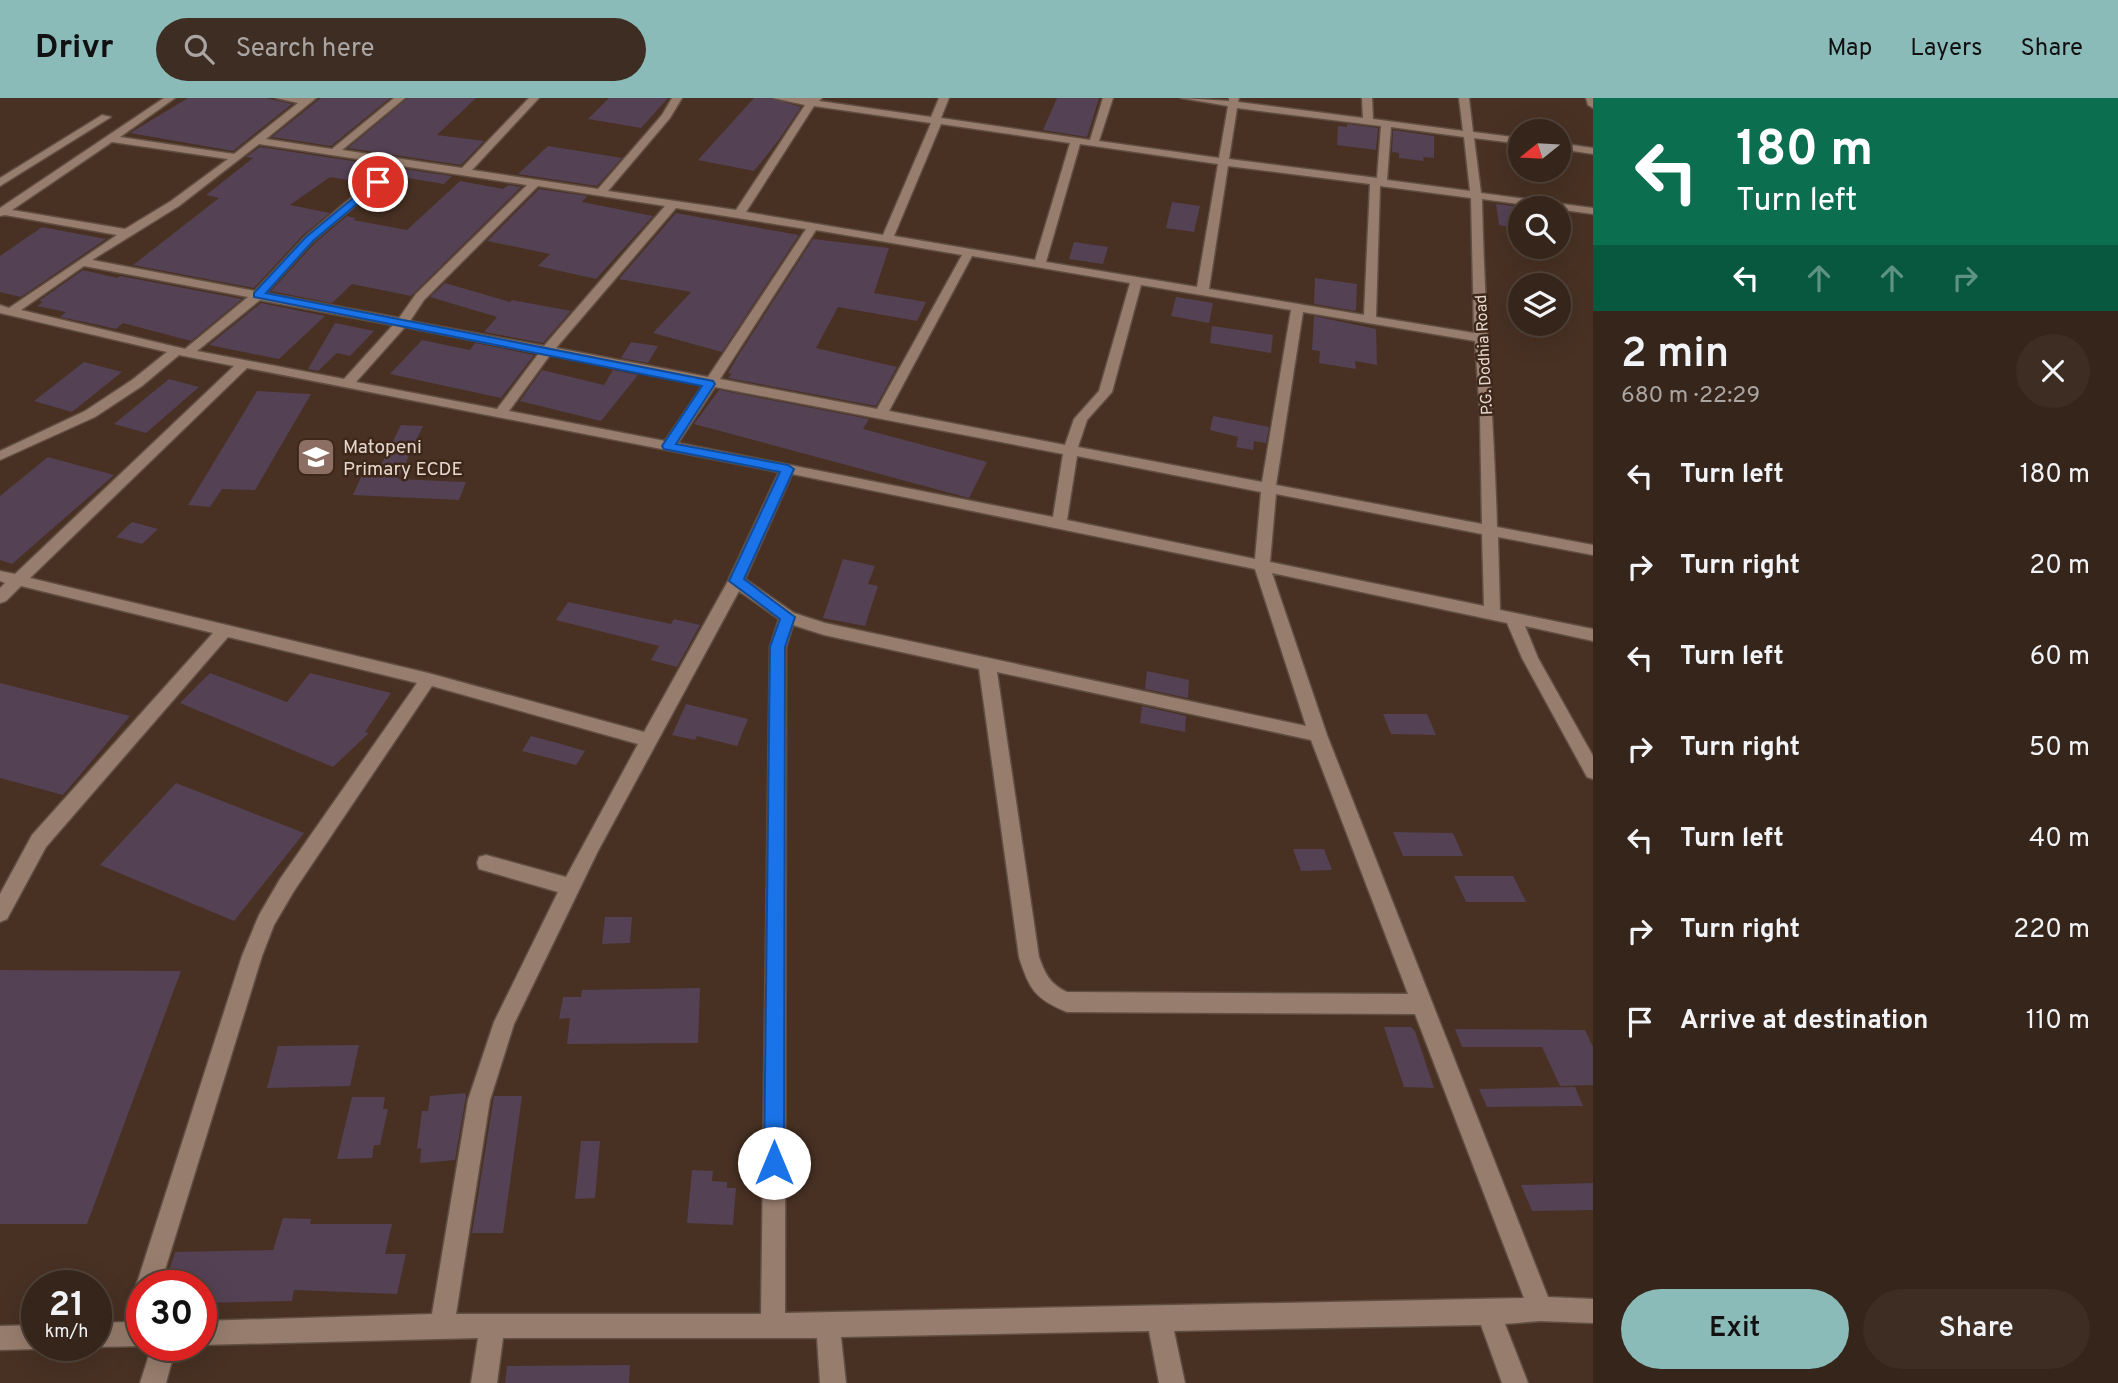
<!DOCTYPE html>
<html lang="en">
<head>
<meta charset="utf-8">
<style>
  body { margin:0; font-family:Overpass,sans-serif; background:#3d2d23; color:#f1f3f6; height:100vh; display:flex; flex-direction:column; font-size:26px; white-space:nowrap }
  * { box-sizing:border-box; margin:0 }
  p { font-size:23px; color:#aaa5a2 }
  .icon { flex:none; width:38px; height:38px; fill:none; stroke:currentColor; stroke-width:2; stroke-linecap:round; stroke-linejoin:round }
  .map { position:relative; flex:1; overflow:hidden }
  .sheet { display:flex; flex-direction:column; background:#36251a; width:525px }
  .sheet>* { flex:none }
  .hud { background:#0b6e4f; color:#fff; overflow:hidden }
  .needle { width:46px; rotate:252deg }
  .buttons { position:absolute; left:1508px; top:21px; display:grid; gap:14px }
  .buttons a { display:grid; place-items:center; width:63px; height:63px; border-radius:50%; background:#36251a; box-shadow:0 7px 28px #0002,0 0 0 2px #504239; font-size:35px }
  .speed { position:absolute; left:21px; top:1172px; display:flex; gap:14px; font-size:35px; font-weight:700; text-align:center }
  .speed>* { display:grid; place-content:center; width:91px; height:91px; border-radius:50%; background:#36251a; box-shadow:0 7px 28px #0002,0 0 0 2px #504239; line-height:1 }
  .speed small { font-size:18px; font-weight:400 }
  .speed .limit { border:10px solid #d22; background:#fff; color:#111 }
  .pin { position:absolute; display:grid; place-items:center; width:60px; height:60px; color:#fff; margin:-30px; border:4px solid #fff; border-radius:50%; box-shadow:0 2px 7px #0007 }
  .me { position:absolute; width:77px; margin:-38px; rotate:0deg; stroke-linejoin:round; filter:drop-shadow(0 0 5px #0008) }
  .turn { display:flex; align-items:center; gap:24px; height:147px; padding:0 28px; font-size:32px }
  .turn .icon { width:91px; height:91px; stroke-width:2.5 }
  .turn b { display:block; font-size:49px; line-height:60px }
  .lanes { display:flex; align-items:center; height:66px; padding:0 28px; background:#0003; justify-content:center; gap:35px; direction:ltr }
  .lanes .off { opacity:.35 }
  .round { display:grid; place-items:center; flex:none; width:74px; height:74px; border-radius:37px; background:#3d2d23 }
  .overview { display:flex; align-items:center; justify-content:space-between; height:119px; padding:0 28px }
  h1 { font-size:42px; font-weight:600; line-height:52px }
  .button { display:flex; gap:14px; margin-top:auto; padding:14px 28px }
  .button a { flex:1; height:80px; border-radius:42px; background:#8bbbb9; color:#111; font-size:28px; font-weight:600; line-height:80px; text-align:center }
  .button a+a { background:#3d2d23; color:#f1f3f6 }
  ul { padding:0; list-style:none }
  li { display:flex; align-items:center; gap:21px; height:91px; padding:0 28px }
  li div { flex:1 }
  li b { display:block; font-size:26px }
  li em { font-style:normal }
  header { display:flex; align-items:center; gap:42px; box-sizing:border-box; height:98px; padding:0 35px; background:#8bbbb9; color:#111 }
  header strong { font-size:33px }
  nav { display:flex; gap:38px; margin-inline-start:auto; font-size:24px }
  .search { width:490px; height:63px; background:#3d2d23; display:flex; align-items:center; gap:18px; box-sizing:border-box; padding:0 24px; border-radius:38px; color:#aaa5a2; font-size:26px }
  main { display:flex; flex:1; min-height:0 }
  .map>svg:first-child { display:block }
  .building { fill:#544154 }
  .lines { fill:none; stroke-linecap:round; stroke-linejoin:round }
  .minor-casing { stroke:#614e42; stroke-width:3 }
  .minor { fill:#977d6d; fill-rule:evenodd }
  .route { fill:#1a73e8; stroke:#114b97; stroke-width:2 }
  .labels { text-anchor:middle; stroke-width:5; stroke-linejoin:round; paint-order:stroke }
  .far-street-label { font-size:16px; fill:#e6d7ce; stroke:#3d2719 }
  .poi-label { font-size:19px; fill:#e6d7ce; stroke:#3d2719; text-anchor:start }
</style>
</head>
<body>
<header>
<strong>Drivr</strong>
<div class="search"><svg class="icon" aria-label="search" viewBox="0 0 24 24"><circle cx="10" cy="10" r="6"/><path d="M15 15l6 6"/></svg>Search here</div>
<nav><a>Map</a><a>Layers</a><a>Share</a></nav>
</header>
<main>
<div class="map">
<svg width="1593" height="1285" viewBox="0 0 1593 1285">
  <rect width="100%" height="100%" fill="#483123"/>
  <path class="building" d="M188 0H266L292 6 233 53 130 35Z
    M321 0H390L331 48 272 39Z
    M408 0H476L437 37 484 43 461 67 348 50Z
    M609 0H668L641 30 588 21Z
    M754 0H770L801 9 778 43 754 73 698 62Z
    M1057 0H1099L1087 39 1043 32Z
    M1347 26 1378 30 1376 52 1337 47 1338 28 1347 29Z
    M1393 32 1434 38V60L1423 59 1424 63 1399 60V55L1392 54Z
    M548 48 622 60 597 88 518 76Z
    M260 49 385 68 360 84 330 79 290 107 330 115 303 137 254 190 133 167 219 100 206 97 253 60 246 59Z
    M403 71 452 78 444 86 395 78Z
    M460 83 503 91 508 87 521 89 411 198 352 186 332 205 271 193 315 145 347 118 356 120 353 122 407 132Z
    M539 91 587 98 582 104 653 118 596 181 538 168 550 156 487 143Z
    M1172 104 1200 108 1194 134 1166 130Z
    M1496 106 1521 109V131L1499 127Z
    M676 115 799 137 722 254 653 235 691 194 619 181Z
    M42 129 106 141 21 199 0 194V158Z
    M813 141 889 150 874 195 926 204 917 223 838 209 816 250 897 269 876 308 728 280 732 276 728 275 738 258Z
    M1074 144 1108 149 1103 166 1069 161Z
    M83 172 117 180 120 178 242 201 191 243 123 225 116 231 94 226 60 219 66 214 37 208 43 204 39 203Z
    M1315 180 1357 186 1356 213 1314 206Z
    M445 185 510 204 512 202 571 213 543 245 484 234 497 219 430 199Z
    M1176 199 1213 205 1209 225 1171 218Z
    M261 205 325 218 279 261 209 247Z
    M1314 218 1376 231 1377 267 1355 263 1356 271 1319 265 1320 253 1312 252Z
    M335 225 374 233 350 258 337 255 318 273 308 271Z
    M1212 228 1273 237 1271 255 1210 245Z
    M422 242 470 252 475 245 534 257 501 300 390 276Z
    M631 244 658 248 648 265 621 260Z
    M84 264 122 274 72 314 34 303Z
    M542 272 604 287 613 272 638 277 601 323 520 303Z
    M169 281 199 289 146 335 114 326Z
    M719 292 869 321 863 331 987 364 969 400 694 326Z
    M257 293 311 296 255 392 222 391 210 409 188 407Z
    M1213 318 1269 329 1266 345 1254 343 1253 352 1236 349 1238 339 1210 332Z
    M401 327 423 328 398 381 466 384 459 402 353 397 361 379H375Z
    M48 359 114 377 12 466 0 462V398Z
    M132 424 158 431 142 446 116 439Z
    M843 461 875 468 868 486 878 488 865 528 823 520Z
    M568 504 671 526 674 521 700 527 677 569 651 562 659 548 556 522Z
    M1147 573 1189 582 1188 600 1145 591Z
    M210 575 287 604 310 575 391 595 365 634 369 635 333 669 180 605Z
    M0 585 130 618 63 697 0 680Z
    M686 606 748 621 737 648 697 638 695 642 672 637Z
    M1142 608 1186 618 1185 634 1140 625Z
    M1383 616H1427L1436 637 1391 636Z
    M531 638 554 644 585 653 576 667 522 653Z
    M176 685 304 735 234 823 100 767Z
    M1393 734 1453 735 1463 758H1403Z
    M1293 751H1324L1332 772 1301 773Z
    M1454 778H1513L1526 804H1466Z
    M605 819H632L630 845 602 846Z
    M0 872 181 873 87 1126H0Z
    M700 890 698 945 567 946 570 920 559 921 563 899H581L582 892Z
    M1384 929H1411L1415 933 1434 990 1404 989Z
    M1455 931 1585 932 1593 949V987L1560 988 1542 949H1462Z
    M359 947 350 988 267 990 278 948Z
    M1575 989 1583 1008 1487 1009 1479 991Z
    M465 995 466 998 455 1062 420 1065 421 1050 417 1051 422 1013H428L430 998Z
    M494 998H522L503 1135H472Z
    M352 999H385L383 1011H388L380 1047H374L372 1060 337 1061Z
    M581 1043H600L595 1100 575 1101Z
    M692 1072 713 1073 712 1083 727 1084V1090H736L733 1127 687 1125Z
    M1593 1085V1112L1532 1113 1521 1087Z
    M283 1120 311 1121 310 1126H392L385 1156H406L397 1196 294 1192 292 1203 201 1205V1188H164L175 1154 273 1152Z
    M630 1267 629 1285H505L507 1268Z"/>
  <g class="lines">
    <g class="minor-casing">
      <path id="minor" d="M164 0H175L120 39 234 56 298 5 276 0H316L266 41 332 51 394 0H405L342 52 462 70 529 0H539L472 72 598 91 662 17 672 0H682L670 20 608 93 736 112 805 7 773 0H822L819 3 931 19 939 0H949L941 20 1090 42 1103 0H1113L1099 43 1219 60 1228 8 1181 0 1229 3V0H1239L1238 4 1363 20 1362 0H1372L1373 21 1463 33 1459 0H1469L1473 34 1521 40V46L1474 40 1481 95 1593 110V116L1482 101C1484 211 1494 319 1497 429L1593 447V457L1498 439 1500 512 1593 531V543L1525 528 1538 560 1593 658V681L1587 679 1522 560 1507 525 1272 475 1327 637 1548 1199 1593 1201V1225L1540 1223 1505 1226 1528 1285H1502L1481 1227 1174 1233 1185 1285H1159L1149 1233 841 1239 846 1285H820L817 1240H503L497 1285H471L478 1240 201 1247V1223L432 1216 468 1002 494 924 558 794 479 771 477 765 479 759 486 757 566 779 638 646 432 588 294 793 274 827 262 858 160 1188H142L143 1248 96 1249 92 1248H96V1225L125 1224 133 1199 140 1197 136 1188 242 858 259 817 280 781 417 585 228 539 46 749 7 821 0 824V796L32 737 213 535 21 488 6 503 0 505V490L5 485 0 483V473L15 476 234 268 179 257 142 288 95 319 0 362V353L85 313 132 282 167 254 0 215V207L9 210 117 137 5 117 0 118V110ZM814 8 931 25 883 137 746 114ZM1237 10 1381 28 1377 80 1229 61ZM941 26 1070 45 1035 162 894 138ZM1391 29 1464 39 1470 93 1387 82ZM112 44 228 61 171 103 125 131 12 112ZM259 46 391 66 305 139 255 193 92 162 179 108ZM1080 46 1218 66 1197 189 1046 164ZM402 68 527 87 416 196 399 220 266 195 313 143ZM1228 68 1370 86 1364 217 1209 191ZM538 88 665 108 544 248 410 223 424 202ZM1380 88 1471 100 1474 235 1376 219ZM676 110 806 131 708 279 556 250ZM816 132 962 157 877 311 720 281ZM972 158 1130 185 1099 293 1074 321 1065 347 889 313ZM84 168 248 199 185 251 21 212ZM1141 187 1291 212 1262 384 1078 349 1087 322 1112 294ZM260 202 393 227 344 281 197 253ZM1303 214 1475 243 1480 317 1482 426 1276 387ZM405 229 539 255 497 311 356 284ZM550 257 703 287 665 343 509 313ZM247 270 779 374 728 483 644 634 428 575 30 480ZM715 289 1063 356 1053 419 678 345ZM1077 358 1261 394 1255 461 1067 422ZM792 376 1255 471 1306 628 825 525 794 515 745 481ZM1276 396 1482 436 1484 508 1270 464ZM739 493 779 521 770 549 761 1216H456L490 1002 514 926 598 753ZM793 527 824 537 979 571 1019 859C1029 891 1035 901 1067 914L1415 916 1524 1200 785 1215 786 549ZM997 574 1311 642 1408 896 1067 894C1050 886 1045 876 1039 859Z
        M1586 0H1593V10L1588 7Z
        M102 17 111 19 0 88V80Z
        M1559 45 1593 50V56L1559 51Z
        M37 1227V1248H46L37 1251 0 1252V1228Z
        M152 1248H176L166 1285H140Z"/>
    </g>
    <use href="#minor" class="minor"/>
  </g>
  <path class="route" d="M375 82 383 84 313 143 266 195 713 283 715 286 676 346 788 367 794 371 744 481 795 519 785 549 784 1065 781 1072 774 1075 767 1072 764 1065 770 549 780 521 729 483 780 374 664 351 662 348 702 288 254 199V195L306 139Z"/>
  <defs>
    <g id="school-square" transform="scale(2.0125)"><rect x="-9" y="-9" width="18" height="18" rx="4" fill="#8d6e63" stroke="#3d2719"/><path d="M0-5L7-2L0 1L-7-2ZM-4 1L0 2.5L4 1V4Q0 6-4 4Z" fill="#fff"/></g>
  </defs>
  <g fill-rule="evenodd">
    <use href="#school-square" x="316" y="359"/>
  </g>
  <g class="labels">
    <g class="far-street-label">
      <text transform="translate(1483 257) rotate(-93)" y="6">P.G. Dodhia Road</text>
    </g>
    <g class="poi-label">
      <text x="343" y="355">Matopeni<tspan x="343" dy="22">Primary ECDE</tspan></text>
    </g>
  </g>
</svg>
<div class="buttons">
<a><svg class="needle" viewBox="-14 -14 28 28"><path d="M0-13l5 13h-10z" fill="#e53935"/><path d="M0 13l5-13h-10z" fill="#aaa5a2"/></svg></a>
<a><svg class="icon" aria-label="search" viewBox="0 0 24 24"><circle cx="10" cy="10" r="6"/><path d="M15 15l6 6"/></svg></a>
<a><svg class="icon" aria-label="layers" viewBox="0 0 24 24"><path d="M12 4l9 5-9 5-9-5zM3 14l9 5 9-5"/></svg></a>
</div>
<div class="speed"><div>21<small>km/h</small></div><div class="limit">30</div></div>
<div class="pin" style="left:378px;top:84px;background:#d93025"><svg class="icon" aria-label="arrive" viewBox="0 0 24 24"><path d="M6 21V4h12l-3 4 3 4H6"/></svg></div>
<svg class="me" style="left:774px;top:1065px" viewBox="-20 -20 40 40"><circle r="19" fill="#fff"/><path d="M0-13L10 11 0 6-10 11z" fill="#1a73e8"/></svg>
</div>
<section class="sheet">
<div class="hud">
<div class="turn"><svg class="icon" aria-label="left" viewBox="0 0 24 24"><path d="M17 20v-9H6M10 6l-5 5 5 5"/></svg><div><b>180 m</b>Turn left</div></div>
<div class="lanes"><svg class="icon" aria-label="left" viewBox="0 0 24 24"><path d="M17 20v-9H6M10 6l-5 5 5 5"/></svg><svg class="icon off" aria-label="ahead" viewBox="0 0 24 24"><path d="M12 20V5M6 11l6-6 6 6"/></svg><svg class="icon off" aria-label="ahead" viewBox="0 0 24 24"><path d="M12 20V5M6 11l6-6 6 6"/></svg><svg class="icon off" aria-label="right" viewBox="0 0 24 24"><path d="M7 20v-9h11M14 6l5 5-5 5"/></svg></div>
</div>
<div class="overview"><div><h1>2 min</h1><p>680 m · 22:29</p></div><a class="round"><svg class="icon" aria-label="close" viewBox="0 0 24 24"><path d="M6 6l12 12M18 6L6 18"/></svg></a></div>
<ul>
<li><svg class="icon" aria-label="left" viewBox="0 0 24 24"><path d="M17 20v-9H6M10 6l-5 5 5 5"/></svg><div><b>Turn left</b></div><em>180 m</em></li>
<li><svg class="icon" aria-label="right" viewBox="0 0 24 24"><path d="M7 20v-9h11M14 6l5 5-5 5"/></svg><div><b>Turn right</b></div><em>20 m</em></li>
<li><svg class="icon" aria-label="left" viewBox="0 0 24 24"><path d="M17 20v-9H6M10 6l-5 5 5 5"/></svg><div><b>Turn left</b></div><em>60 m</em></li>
<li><svg class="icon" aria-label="right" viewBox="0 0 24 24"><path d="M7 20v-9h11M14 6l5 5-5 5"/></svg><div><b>Turn right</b></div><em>50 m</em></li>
<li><svg class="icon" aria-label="left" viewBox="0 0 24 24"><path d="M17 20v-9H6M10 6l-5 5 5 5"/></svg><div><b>Turn left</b></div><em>40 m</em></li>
<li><svg class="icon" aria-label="right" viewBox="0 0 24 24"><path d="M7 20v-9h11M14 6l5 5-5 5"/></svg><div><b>Turn right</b></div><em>220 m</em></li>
<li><svg class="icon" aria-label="arrive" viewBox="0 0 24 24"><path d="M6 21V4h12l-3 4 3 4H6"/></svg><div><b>Arrive at destination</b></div><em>110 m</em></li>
</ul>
<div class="button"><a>Exit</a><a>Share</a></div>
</section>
</main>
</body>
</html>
